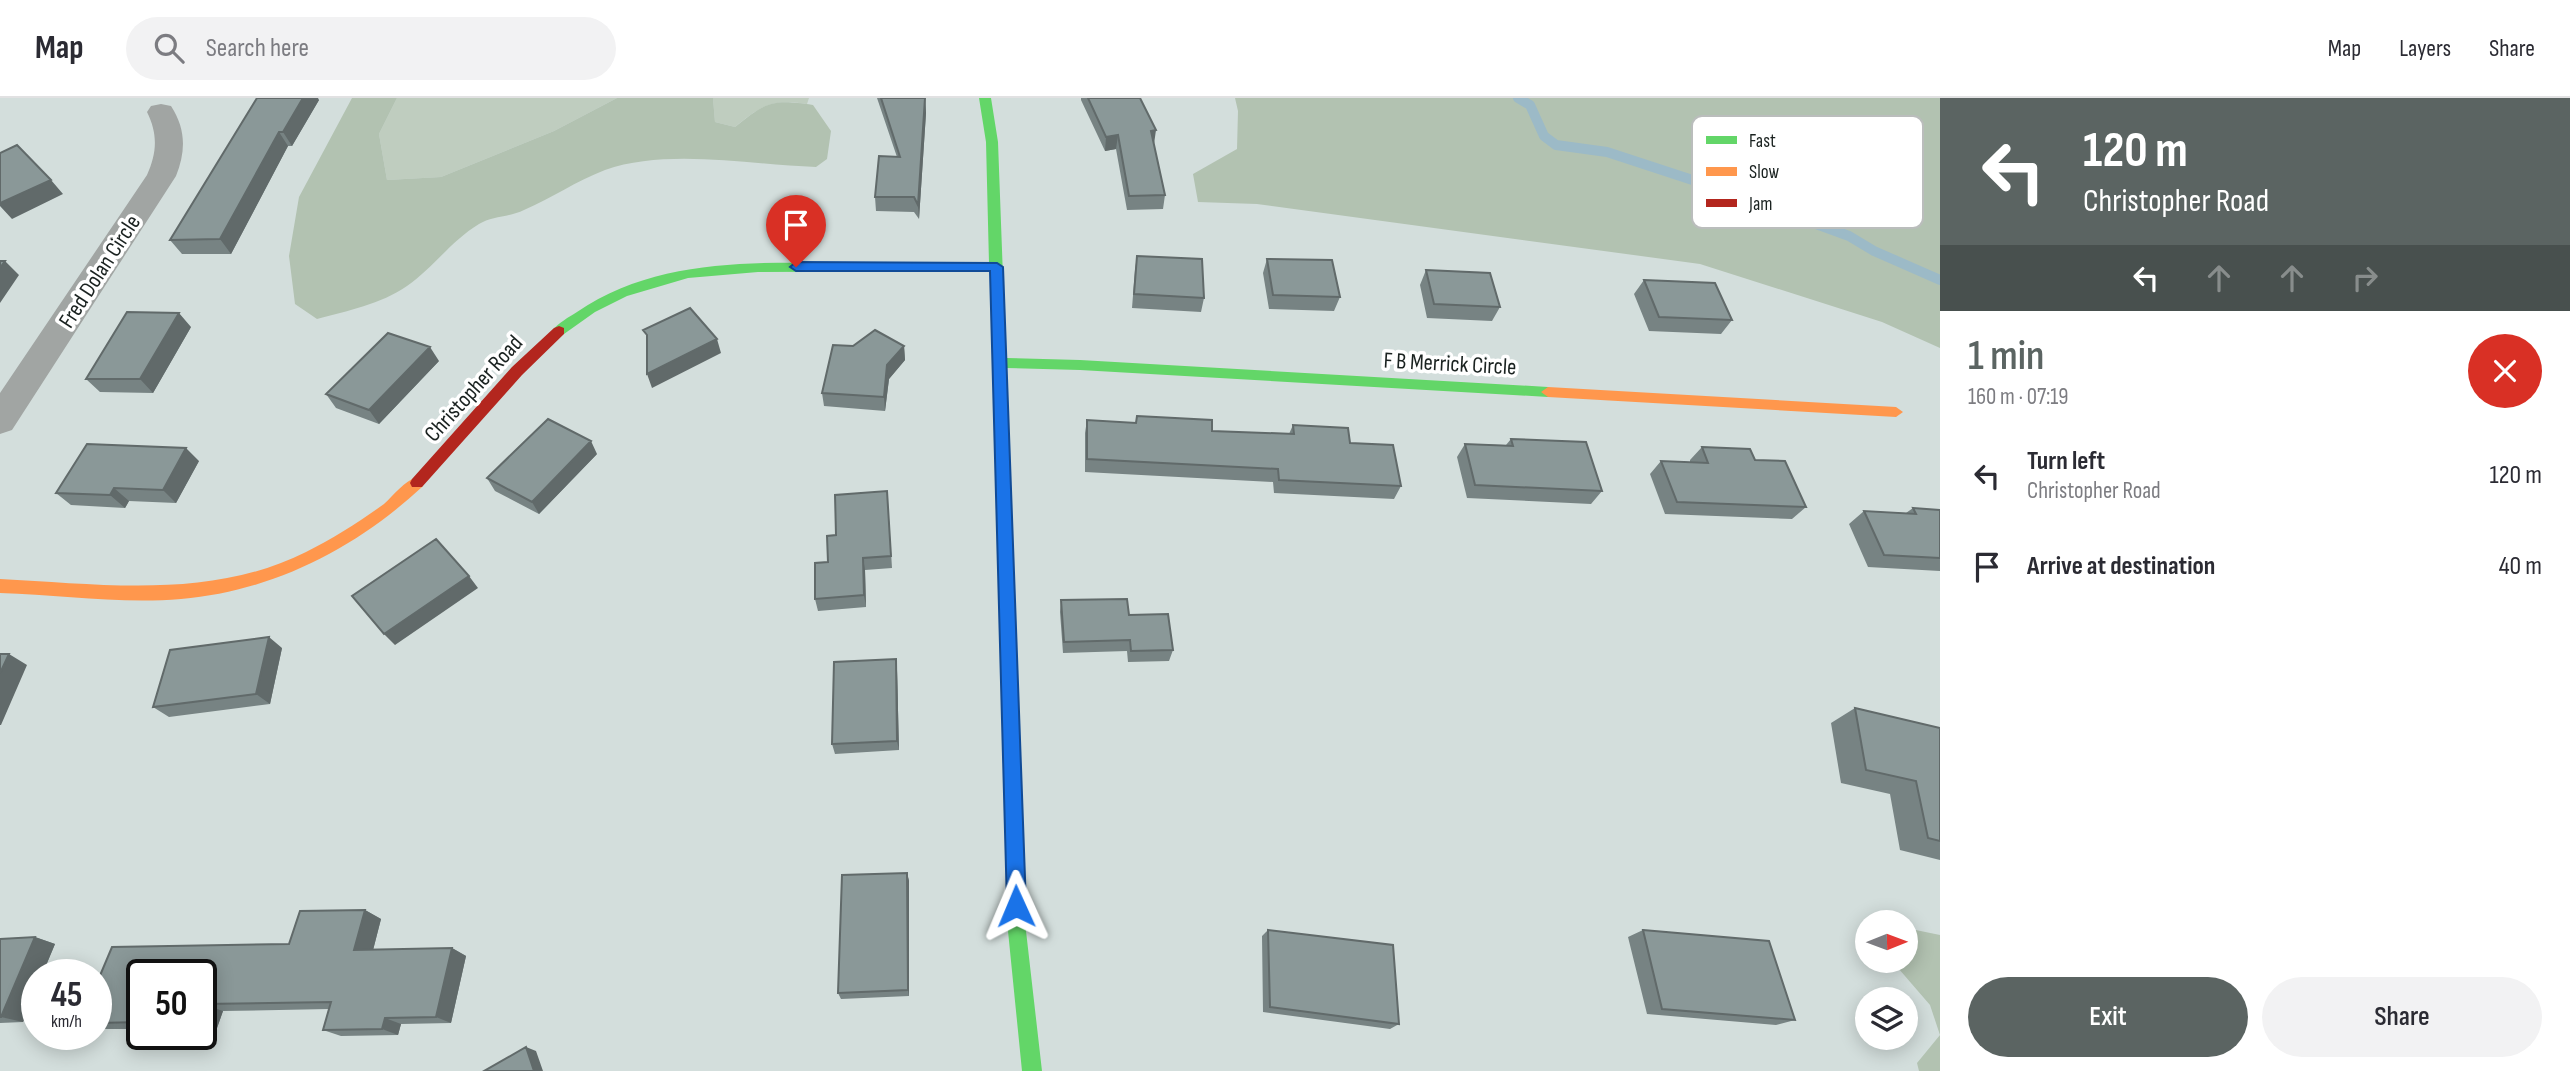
<!DOCTYPE html>
<html lang="en">
<head>
<meta charset="utf-8">
<style>
  body { margin:0; font-family:"Sofia Sans Condensed",sans-serif; background:#f2f2f3; color:#2b2b33; height:100vh; display:flex; flex-direction:column; font-size:26px; white-space:nowrap }
  * { box-sizing:border-box; margin:0 }
  p { font-size:23px; color:#7c7c81 }
  .icon { flex:none; width:38px; height:38px; fill:none; stroke:currentColor; stroke-width:2; stroke-linecap:round; stroke-linejoin:round }
  .map { position:relative; flex:1; overflow:hidden }
  .sheet { display:flex; flex-direction:column; background:#fff; width:630px }
  .sheet>* { flex:none }
  .top-card { background:#5b6462; color:#fff; overflow:hidden }
  .needle { width:46px; rotate:89deg }
  .tools { position:absolute; left:1855px; top:812px; display:grid; gap:14px }
  .tools a { display:grid; place-items:center; width:63px; height:63px; border-radius:50%; background:#fff; box-shadow:0 4px 18px #0003; font-size:35px }
  .speed { position:absolute; left:21px; top:861px; display:flex; gap:14px; font-size:35px; font-weight:700; text-align:center }
  .speed>* { display:grid; place-content:center; width:91px; height:91px; border-radius:50%; background:#fff; box-shadow:0 4px 18px #0003; line-height:1 }
  .speed small { font-size:18px; font-weight:400 }
  .speed .limit { border:4px solid #111; border-radius:10px; background:#fff; color:#111 }
  .pin { position:absolute; display:grid; place-items:center; width:60px; height:60px; color:#fff; margin:-72px -30px; border-radius:50% 50% 50% 0; rotate:-45deg; box-shadow:0 0 7px #0007 }
  .pin .icon { rotate:45deg }
  .me { position:absolute; width:77px; margin:-38px; rotate:359deg; stroke-linejoin:round; filter:drop-shadow(0 0 5px #0008) }
  .turn { display:flex; align-items:center; gap:24px; height:147px; padding:0 28px; font-size:32px }
  .turn .icon { width:91px; height:91px; stroke-width:2.5 }
  .turn b { display:block; font-size:49px; line-height:60px }
  .lanes { display:flex; align-items:center; height:66px; padding:0 28px; background:#0003; justify-content:center; gap:35px; direction:ltr }
  .lanes .off { opacity:.35 }
  .round { display:grid; place-items:center; flex:none; width:74px; height:74px; border-radius:37px; background:#f2f2f3 }
  .overview { display:flex; align-items:center; justify-content:space-between; height:119px; padding:0 28px }
  h1 { font-size:42px; font-weight:600; line-height:52px; color:#5b6462 }
  .action { display:flex; gap:14px; margin-top:auto; padding:14px 28px }
  .action a { flex:1; height:80px; border-radius:42px; background:#5b6462; color:#fff; font-size:28px; font-weight:600; line-height:80px; text-align:center }
  .action a+a { background:#f2f2f3; color:#2b2b33 }
  ul { padding:0; list-style:none }
  li { display:flex; align-items:center; gap:21px; height:91px; padding:0 28px }
  li div { flex:1 }
  li b { display:block; font-size:26px }
  li em { font-style:normal }
  header { display:flex; align-items:center; gap:42px; box-sizing:border-box; height:98px; padding:0 35px; background:#fff; border-bottom:2px solid #e1e1e2 }
  header strong { font-size:33px }
  nav { display:flex; gap:38px; margin-inline-start:auto; font-size:24px }
  .search { width:490px; height:63px; background:#f2f2f3; display:flex; align-items:center; gap:18px; box-sizing:border-box; padding:0 24px; border-radius:38px; color:#7c7c81; font-size:26px }
  main { display:flex; flex:1; min-height:0 }
  .map>svg:first-child { display:block }
  .green { fill:#bfcdbf }
  .forest { fill:#b2c2b1 }
  .lines { fill:none; stroke-linecap:round; stroke-linejoin:round }
  .stream { stroke:#9cbac7; stroke-width:10 }
  .street { fill:#a1a5a3; fill-rule:evenodd }
  .fast { fill:#63d668; fill-rule:evenodd }
  .slow { fill:#ff974d; fill-rule:evenodd }
  .jam { fill:#b3261e; fill-rule:evenodd }
  .wall { fill:#778383 }
  .shaded-wall { fill:#616a6a }
  .building { fill:#8a9898; stroke:#616a6a; stroke-width:2 }
  .route { fill:#1a73e8; stroke:#114b97; stroke-width:2 }
  .labels { text-anchor:middle; stroke-width:7; stroke-linejoin:round; paint-order:stroke }
  .street-label { font-size:23px; fill:#1a2220; stroke:#fff }
  .key { fill:#fff; stroke:#babdbc; stroke-width:2 }
  .key-label { font-size:19px; fill:#1a2220 }
</style>
</head>
<body>
<header>
<strong>Map</strong>
<div class="search"><svg class="icon" aria-label="search" viewBox="0 0 24 24"><circle cx="10" cy="10" r="6"/><path d="M15 15l6 6"/></svg>Search here</div>
<nav><a>Map</a><a>Layers</a><a>Share</a></nav>
</header>
<main>
<div class="map">
<svg width="1940" height="973" viewBox="0 0 1940 973">
  <rect width="100%" height="100%" fill="#d3dedc"/>
  <path class="green" d="M397 0H617L554 33 441 79 387 82 379 36Z
    M713 0H809L807 6C773 1 761 7 735 29L715 24Z"/>
  <path class="forest" d="M352 0H397L379 36 387 82 441 79 554 33 617 0H713L715 24 735 29C766 4 772 1 813 7L831 33 827 61 816 69C750 67 668 50 605 72 576 83 552 100 524 112 510 119 492 118 479 126 451 143 433 170 407 188 381 206 347 213 317 221L295 206 289 158 299 99Z
    M1235 0H1940V250L1882 224 1700 166 1257 106 1198 104 1193 76 1237 51 1238 13Z
    M1906 830 1940 837V973H1919L1917 965 1940 937 1930 907 1892 863H1906Z"/>
  <g class="lines">
    <path class="stream" d="M1518 0 1530 7 1544 38 1556 47 1607 54 1723 92 1849 138 1874 153 1940 182"/>
    <path class="street" d="M161 6 171 8C186 31 186 53 176 78L12 332 0 336V295L147 77C157 55 158 36 147 14L151 8Z"/>
    <path class="fast" d="M979 0H991L998 44 1006 260 1080 262 1548 289 1555 294 1548 299 1080 272 1006 270 1026 833 1042 973H1022L1008 833 990 173 758 174 688 180 627 198 595 214 564 236H554L552 233C558 225 569 219 577 214 653 162 748 164 835 165 886 165 938 165 989 165L986 44Z"/>
    <path class="slow" d="M1548 289 1896 309 1903 314 1896 319 1548 299 1541 294Z
      M417 379 424 385 422 389C355 451 273 493 181 501 121 506 60 497 0 495V481C103 486 210 502 306 454 334 440 359 424 384 406 394 397 404 383 417 379Z"/>
    <path class="jam" d="M559 228 564 230V236L522 277 422 389H412L410 385 412 381 512 269 554 230Z"/>
  </g>
  <path class="wall" d="M257 0 319 2 292 48H288L231 156H182L170 142Z
    M877 0H925L926 15 919 121 914 114 876 113 875 99 897 59Z
    M1081 0H1140L1154 46 1165 97 1163 111 1127 112 1116 51 1105 53 1081 2Z
    M1137 158 1204 200 1201 214 1132 210 1135 172Z
    M1267 161 1340 199 1334 213 1269 211 1263 175Z
    M1426 172 1500 209 1492 223 1427 220 1420 187Z
    M1644 182 1732 222 1721 236 1649 233 1634 196Z
    M191 229 153 295 100 294 86 281Z
    M853 248H904L905 262 889 281 885 313 824 308 822 295Z
    M439 263 379 326 336 310 326 296Z
    M1137 318 1212 333 1289 336 1293 327 1350 345 1401 388 1394 401 1274 395 1273 384 1085 374V335L1087 322 1136 325Z
    M1511 341 1602 393 1591 406 1467 400 1457 359 1465 346 1506 347Z
    M1702 349 1755 362 1806 409 1792 421 1665 416 1650 376 1661 363 1690 364V362Z
    M597 356 539 416 495 393 487 380Z
    M199 363 176 405 129 403 125 410 71 407 56 395Z
    M888 405 892 470 865 472 866 509 818 513 815 501 836 437Z
    M1913 410 1940 412V473L1868 469 1849 426 1864 413 1906 415Z
    M1061 502 1173 552 1169 563 1128 564 1127 553 1063 555 1060 514Z
    M282 550 270 606 169 619 153 609Z
    M897 572 899 652 835 656 832 646Z
    M1855 610 1940 630V762L1900 752 1890 696 1841 685 1831 625Z
    M907 775 909 783V898L841 901 838 895Z
    M365 812 381 821 373 852 452 850 466 858 451 925 401 926 398 937 341 938 323 932 329 911 223 913 217 930H201V877H142V931H106L96 929V887L112 849 289 846 300 813Z
    M1268 832 1399 926 1390 931 1263 914 1262 838Z
    M1643 832 1795 922 1776 927 1647 916 1628 839Z
    M35 839 55 846 42 877H37V890L23 924 0 925V841Z"/>
  <path class="shaded-wall" d="M303 0H318L319 2 292 48 283 34Z
    M925 0 926 15 919 121 918 107Z
    M1156 32 1154 46 1151 33Z
    M279 34 288 48 231 156 220 141Z
    M1118 37 1116 51 1105 53 1106 39Z
    M51 82 63 96 12 121 0 108V105Z
    M5 163 19 177 0 205V170Z
    M179 215 191 229 153 295 140 281Z
    M717 241 721 255 652 290 647 276Z
    M904 248 905 262 889 281 885 313 884 299 887 267Z
    M430 249 439 263 379 326 369 312Z
    M591 343 597 356 539 416 532 404Z
    M186 350 199 363 176 405 163 392Z
    M114 390 129 403 125 410 110 397Z
    M863 460 865 472 866 509 864 497Z
    M469 478 478 490 395 547 384 536Z
    M269 539 282 550 270 606 256 596Z
    M9 556 27 567 1 627H0V575Z
    M896 561 897 572 899 652 897 643Z
    M907 775 909 783V898L908 892Z
    M365 812 381 821 371 860 354 852Z
    M35 839 55 846 42 877H37V890L23 924 1 919Z
    M452 850 466 858 451 925 436 919Z
    M202 906 223 913 217 930 201 926Z
    M385 920 401 926 398 937 382 931Z
    M526 949 536 953 543 973H534Z"/>
  <path class="building" d="M257 0H303L283 34H279L220 141 170 142Z
    M881 0H925L918 107 914 99H875L879 58 900 59Z
    M1088 0H1140L1156 32 1151 33 1165 97 1129 98 1118 37 1106 39Z
    M17 47 51 82 0 105V55Z
    M1137 158 1202 161 1204 200 1134 196Z
    M1267 161 1332 162 1340 199 1273 197Z
    M0 163H5L0 170Z
    M1426 172 1490 175 1500 209 1434 206Z
    M1644 182 1715 185 1732 222 1659 219Z
    M690 210 717 241 647 276V237L643 232Z
    M127 214 179 215 140 281H86Z
    M875 232 904 248 887 267 884 299 822 295 833 247 853 248Z
    M388 235 430 249 369 312 326 296Z
    M1137 318 1212 322V333L1294 336 1293 327 1348 330 1350 345 1393 347 1401 388 1279 382 1278 371 1087 361V322L1136 325Z
    M548 321 591 343 532 404 487 380Z
    M1511 341 1586 344 1602 393 1475 387 1465 346 1513 348Z
    M87 346 186 350 163 392 114 390 110 397 56 395Z
    M1702 349 1750 351 1755 362 1785 363 1806 409 1677 404 1661 363 1708 365Z
    M887 393 891 458 863 460 864 497 815 501V465L828 464 827 438 836 437 835 397Z
    M1913 410 1940 412V460L1884 457 1864 413 1916 416Z
    M436 441 469 478 384 536 352 498Z
    M1127 501 1129 517 1168 516 1173 552 1131 553 1130 542 1064 544 1061 502Z
    M269 539 256 596 153 609 170 552Z
    M0 556H9L0 575Z
    M896 561 897 643 832 646 834 564Z
    M1855 610 1940 630V743L1928 740 1916 683 1866 672Z
    M907 775 908 892 838 895 842 777Z
    M365 812 354 852 452 850 436 919 385 920 382 931 323 932 331 904 202 906 201 907V877H142V924L96 925V887L112 849 289 846 300 813Z
    M1268 832 1393 847 1399 926 1270 909Z
    M1643 832 1769 843 1795 922 1662 911Z
    M35 839 1 919H0V841Z
    M526 949 534 973H484Z"/>
  <path class="route" d="M796 164 997 165 1003 169 1026 808 1023 815 1016 818 1010 815 1007 808 990 173H796L790 169Z"/>
  <g class="labels">
    <g class="street-label">
      <text transform="translate(99 173) rotate(-57)" y="8">Fred Dolan Circle</text>
      <text transform="translate(1450 265) rotate(3)" y="8">F B Merrick Circle</text>
      <text transform="translate(473 290) rotate(-48)" y="8">Christopher Road</text>
    </g>
  </g>
  <rect x="1692" y="18" width="231" height="112" rx="10" class="key"/>
  <rect x="1706" y="38" width="31" height="8" fill="#63d668"/>
  <rect x="1706" y="69" width="31" height="9" fill="#ff974d"/>
  <rect x="1706" y="101" width="31" height="8" fill="#b3261e"/>
  <g class="key-label">
    <text x="1749" y="49">Fast</text>
    <text x="1749" y="80">Slow</text>
    <text x="1749" y="112">Jam</text>
  </g>
</svg>
<div class="tools">
<a><svg class="needle" viewBox="-14 -14 28 28"><path d="M0-13l5 13h-10z" fill="#e53935"/><path d="M0 13l5-13h-10z" fill="#7c7c81"/></svg></a>
<a><svg class="icon" aria-label="layers" viewBox="0 0 24 24"><path d="M12 4l9 5-9 5-9-5zM3 14l9 5 9-5"/></svg></a>
</div>
<div class="speed"><div>45<small>km/h</small></div><div class="limit">50</div></div>
<div class="pin" style="left:796px;top:169px;background:#d93025"><svg class="icon" aria-label="arrive" viewBox="0 0 24 24"><path d="M6 21V4h12l-3 4 3 4H6"/></svg></div>
<svg class="me" style="left:1016px;top:808px" viewBox="-20 -20 40 40"><path d="M0-17L14 15 0 8-14 15z" fill="#1a73e8" stroke="#fff" stroke-width="4"/></svg>
</div>
<section class="sheet">
<div class="top-card">
<div class="turn"><svg class="icon" aria-label="left" viewBox="0 0 24 24"><path d="M17 20v-9H6M10 6l-5 5 5 5"/></svg><div><b>120 m</b>Christopher Road</div></div>
<div class="lanes"><svg class="icon" aria-label="left" viewBox="0 0 24 24"><path d="M17 20v-9H6M10 6l-5 5 5 5"/></svg><svg class="icon off" aria-label="ahead" viewBox="0 0 24 24"><path d="M12 20V5M6 11l6-6 6 6"/></svg><svg class="icon off" aria-label="ahead" viewBox="0 0 24 24"><path d="M12 20V5M6 11l6-6 6 6"/></svg><svg class="icon off" aria-label="right" viewBox="0 0 24 24"><path d="M7 20v-9h11M14 6l5 5-5 5"/></svg></div>
</div>
<div class="overview"><div><h1>1 min</h1><p>160 m · 07:19</p></div><a class="round" style="background:#d93025;color:#fff"><svg class="icon" aria-label="close" viewBox="0 0 24 24"><path d="M6 6l12 12M18 6L6 18"/></svg></a></div>
<ul>
<li><svg class="icon" aria-label="left" viewBox="0 0 24 24"><path d="M17 20v-9H6M10 6l-5 5 5 5"/></svg><div><b>Turn left</b><p>Christopher Road</p></div><em>120 m</em></li>
<li><svg class="icon" aria-label="arrive" viewBox="0 0 24 24"><path d="M6 21V4h12l-3 4 3 4H6"/></svg><div><b>Arrive at destination</b></div><em>40 m</em></li>
</ul>
<div class="action"><a>Exit</a><a>Share</a></div>
</section>
</main>
</body>
</html>
